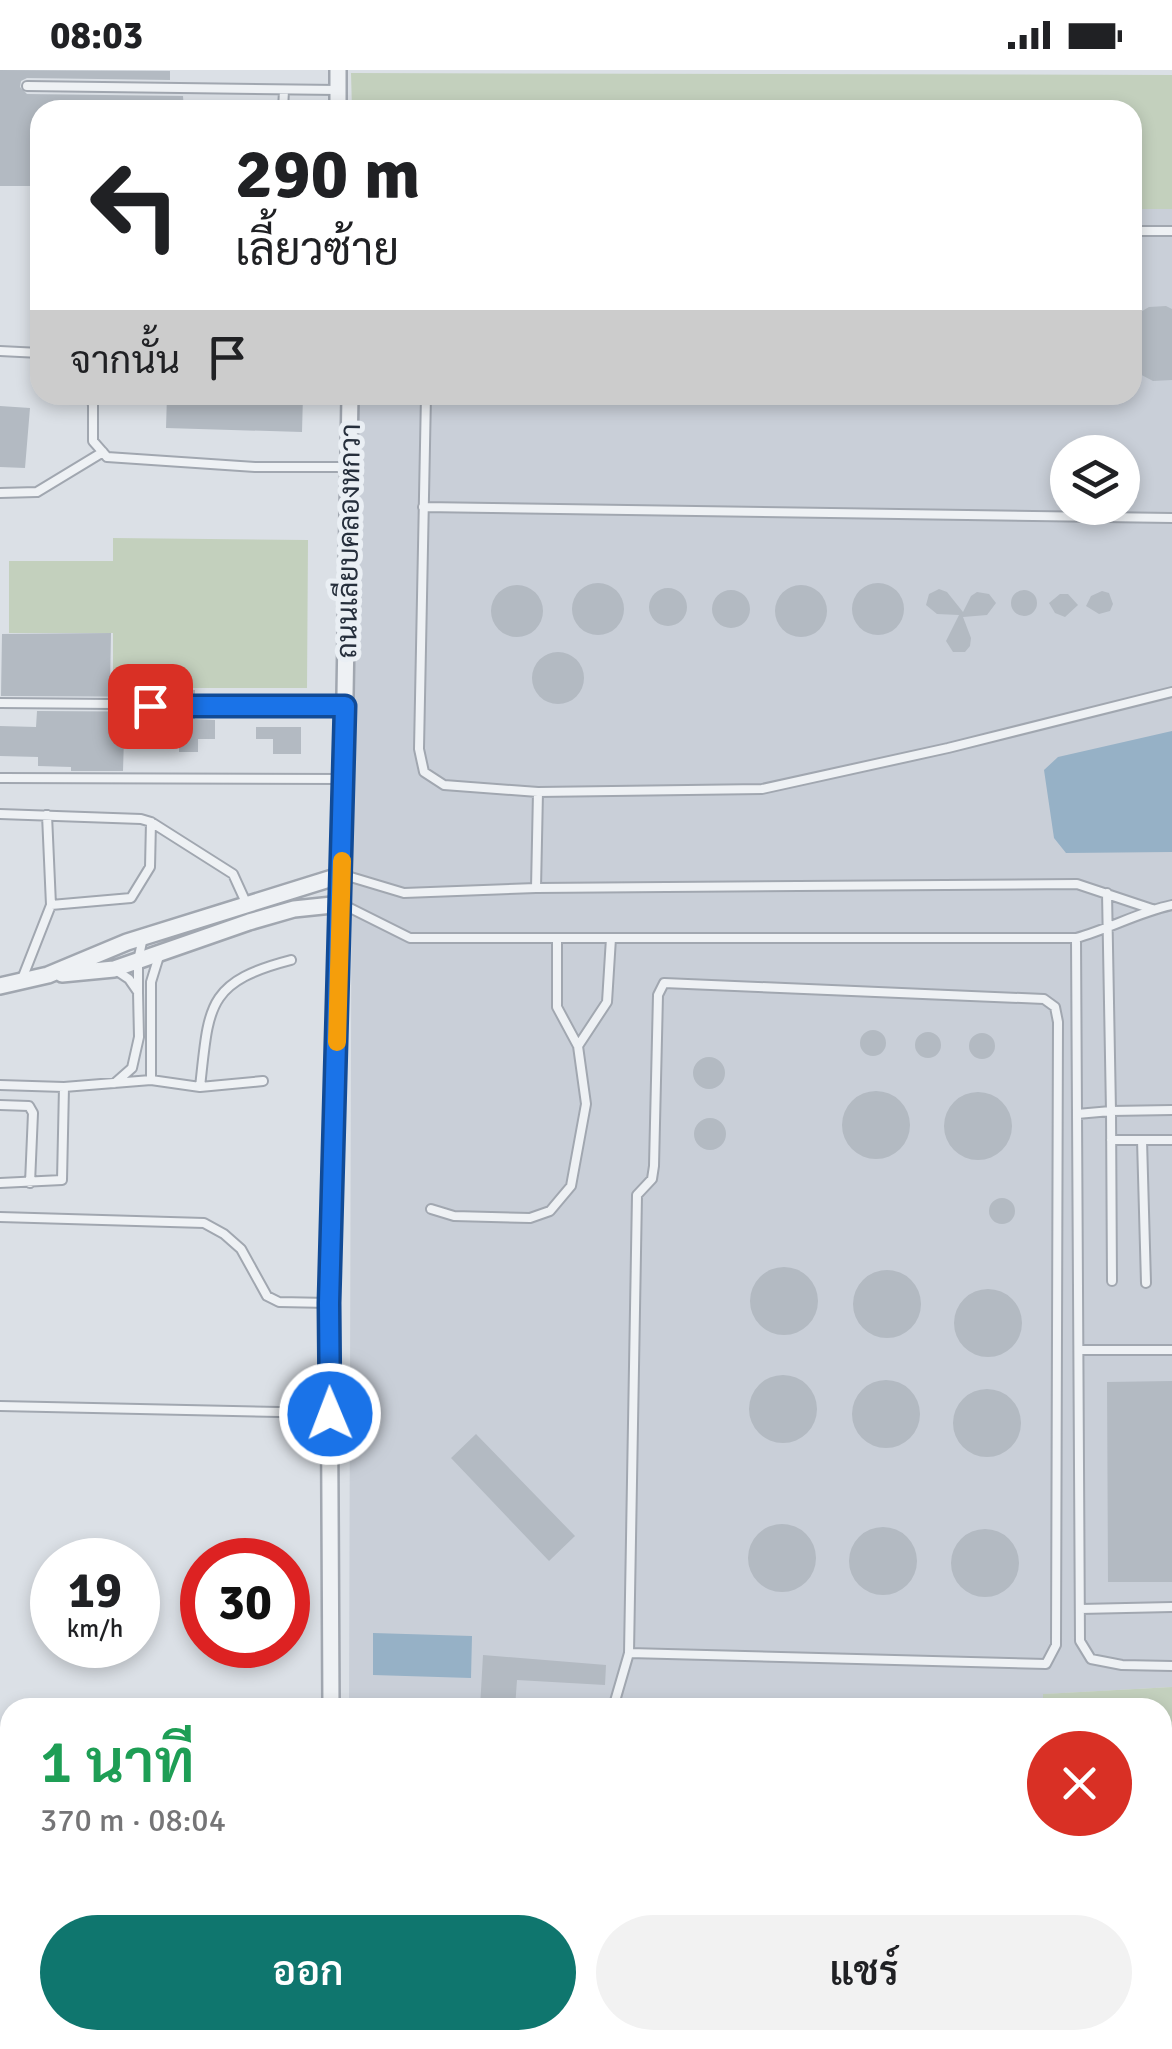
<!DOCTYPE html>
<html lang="th">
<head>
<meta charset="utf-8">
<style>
  body { margin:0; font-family:Signika,Sarabun,sans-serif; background:#f2f2f2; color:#202124; height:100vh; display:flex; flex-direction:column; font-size:38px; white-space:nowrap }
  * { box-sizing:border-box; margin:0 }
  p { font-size:32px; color:#757577 }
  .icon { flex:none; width:55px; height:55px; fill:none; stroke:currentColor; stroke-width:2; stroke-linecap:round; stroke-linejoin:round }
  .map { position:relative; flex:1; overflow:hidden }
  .drawer { position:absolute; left:0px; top:1628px; width:1172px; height:352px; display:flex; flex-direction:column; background:#fff; border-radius:30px 30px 0 0; box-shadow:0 5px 15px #0003 }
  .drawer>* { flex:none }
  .guide { position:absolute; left:30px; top:30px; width:1112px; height:305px; border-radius:30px; box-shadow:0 5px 15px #0003; background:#fff; color:#202124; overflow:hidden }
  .controls { position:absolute; left:1050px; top:365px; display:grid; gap:20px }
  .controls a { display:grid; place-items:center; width:90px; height:90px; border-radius:50%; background:#fff; box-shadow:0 5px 15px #0003; font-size:50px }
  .speed { position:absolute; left:30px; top:1468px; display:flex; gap:20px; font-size:50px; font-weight:700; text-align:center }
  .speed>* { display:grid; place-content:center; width:130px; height:130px; border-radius:50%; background:#fff; box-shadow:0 5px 15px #0003; line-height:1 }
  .speed small { font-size:25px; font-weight:400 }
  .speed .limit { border:15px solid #d22; background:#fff; color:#111 }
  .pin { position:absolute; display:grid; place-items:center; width:85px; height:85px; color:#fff; margin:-42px; border-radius:20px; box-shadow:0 5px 15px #0006 }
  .me { position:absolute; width:110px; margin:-55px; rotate:359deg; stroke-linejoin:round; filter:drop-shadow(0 0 8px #0008) }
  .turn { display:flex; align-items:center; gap:35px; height:210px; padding:0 40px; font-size:45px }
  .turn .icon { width:130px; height:130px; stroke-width:2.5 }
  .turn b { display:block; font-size:70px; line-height:85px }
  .then { display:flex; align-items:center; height:95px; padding:0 40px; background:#0003; gap:20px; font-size:38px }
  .round { display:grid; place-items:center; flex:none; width:105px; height:105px; border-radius:52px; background:#f2f2f2 }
  .headline { display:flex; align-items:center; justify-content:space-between; height:170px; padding:0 40px }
  h1 { font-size:60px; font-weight:600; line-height:75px; color:#1e9e55 }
  .button { display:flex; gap:20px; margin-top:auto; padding:20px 40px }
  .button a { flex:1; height:115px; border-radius:60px; background:#0f766e; color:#fff; font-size:40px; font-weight:600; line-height:115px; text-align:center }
  .button a+a { background:#f2f2f2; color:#202124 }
  .status { display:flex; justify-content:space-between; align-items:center; height:70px; padding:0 50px; background:#fff; direction:ltr }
  .status svg { height:28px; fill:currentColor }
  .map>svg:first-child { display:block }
  .built { fill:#c9cfd8; fill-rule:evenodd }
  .green { fill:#c3d0bd }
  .water { fill:#96b1c6 }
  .building { fill:#b3bac2 }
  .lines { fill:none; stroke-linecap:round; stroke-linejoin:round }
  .lane-casing { stroke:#a1a7b0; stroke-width:12 }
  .street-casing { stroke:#a1a7b0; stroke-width:20 }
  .lane { stroke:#eef1f4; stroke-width:8 }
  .street { stroke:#eef1f4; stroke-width:15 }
  .route-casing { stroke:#114b97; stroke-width:25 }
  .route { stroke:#1a73e8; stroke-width:18 }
  .slow { stroke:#f59e0b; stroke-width:18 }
  .labels { text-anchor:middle; stroke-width:10; stroke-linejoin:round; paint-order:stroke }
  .street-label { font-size:28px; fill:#262f3c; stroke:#eaeff4 }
</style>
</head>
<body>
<div class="status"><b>08:03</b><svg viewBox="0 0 49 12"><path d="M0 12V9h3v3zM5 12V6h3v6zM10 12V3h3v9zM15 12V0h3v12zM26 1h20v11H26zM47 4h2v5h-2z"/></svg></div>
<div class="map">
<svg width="1172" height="1979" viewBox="0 0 1172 1979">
  <rect width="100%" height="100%" fill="#dbe0e6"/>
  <path class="built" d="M1133 139H1172V1617L1044 1624 1043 1638H349L353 325H1132ZM1068 382H1122V438H1068Z"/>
  <path class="green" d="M351 3 1172 5V139H1133L1132 40H352Z
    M113 468 308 470 307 618H113V563H9V491H113Z
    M1172 1617V1805L1163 1804 1162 1638 1043 1637V1624Z
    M1163 1889H1172V1979H422L424 1970H1162Z"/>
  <path class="water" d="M1172 661V782L1066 783 1054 768 1044 700 1058 687Z
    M373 1563 472 1566 471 1608 373 1605Z"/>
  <path class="building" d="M0 0 170 1V10L27 8 21 11 20 17 27 24 183 26 184 40H40V116H0Z
    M1166 236 1172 239V310L1153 311 1132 300V247L1149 237Z
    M167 325H303L302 362 166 358Z
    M0 336 30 338 25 398 0 397Z
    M572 539a26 26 0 1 1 52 0a26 26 0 1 1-52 0Z
    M852 539a26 26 0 1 1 52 0a26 26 0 1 1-52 0Z
    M491 541a26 26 0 1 1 52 0a26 26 0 1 1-52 0Z
    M775 541a26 26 0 1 1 52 0a26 26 0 1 1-52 0Z
    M649 537a19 19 0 1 1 38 0a19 19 0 1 1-38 0Z
    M939 519 947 522 963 542 971 526 977 522 989 524 996 533 987 545 963 547 971 568 970 576 965 582H953L946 571 959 545 937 544 926 535 929 524Z
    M712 539a19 19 0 1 1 38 0a19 19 0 1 1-38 0Z
    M1011 533a13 13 0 1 1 26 0a13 13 0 1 1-26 0Z
    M1102 521 1109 523 1113 534 1110 541 1099 544 1086 536 1091 526Z
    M1060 524H1068L1078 535 1065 547 1055 543 1049 533Z
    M111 563 110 619 195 620V627L1 626 2 564Z
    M532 608a26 26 0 1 1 52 0a26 26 0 1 1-52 0Z
    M37 641 195 642V649L215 650V669H198V682H179V677H154V668L124 667 123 701H71V697L38 696V687L0 686V656L36 657Z
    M256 657H301V684H273V669H256Z
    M860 973a13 13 0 1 1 26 0a13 13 0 1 1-26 0Z
    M915 975a13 13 0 1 1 26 0a13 13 0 1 1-26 0Z
    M969 976a13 13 0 1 1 26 0a13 13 0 1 1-26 0Z
    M693 1003a16 16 0 1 1 32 0a16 16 0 1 1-32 0Z
    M842 1055a34 34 0 1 1 68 0a34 34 0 1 1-68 0Z
    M944 1056a34 34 0 1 1 68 0a34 34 0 1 1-68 0Z
    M694 1064a16 16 0 1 1 32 0a16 16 0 1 1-32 0Z
    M989 1141a13 13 0 1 1 26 0a13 13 0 1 1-26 0Z
    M750 1231a34 34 0 1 1 68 0a34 34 0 1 1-68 0Z
    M853 1234a34 34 0 1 1 68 0a34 34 0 1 1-68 0Z
    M954 1253a34 34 0 1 1 68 0a34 34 0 1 1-68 0Z
    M749 1339a34 34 0 1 1 68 0a34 34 0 1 1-68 0Z
    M852 1344a34 34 0 1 1 68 0a34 34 0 1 1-68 0Z
    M1172 1311V1512H1108L1107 1312Z
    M953 1353a34 34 0 1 1 68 0a34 34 0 1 1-68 0Z
    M476 1364 575 1466 549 1491 451 1388Z
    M748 1488a34 34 0 1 1 68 0a34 34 0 1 1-68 0Z
    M849 1491a34 34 0 1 1 68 0a34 34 0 1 1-68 0Z
    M951 1493a34 34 0 1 1 68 0a34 34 0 1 1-68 0Z
    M483 1585 606 1595 605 1615 517 1610 515 1638H480Z"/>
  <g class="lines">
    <g class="lane-casing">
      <path id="lane" d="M27 16 338 20
        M283 40 284 20
        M1132 161H1172
        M0 281 40 283
        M90 325 93 335V371L107 387 255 397H348
        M426 325 419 679 424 702 444 715 538 722 762 719 948 678 1172 622
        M0 423 37 422 103 382
        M423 437 1172 448
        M0 633 345 636
        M0 708 344 709
        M0 744 141 749 151 752 233 804 248 837
        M344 805 404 823 536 818 1077 814 1152 839
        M536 818 538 722
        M1107 823 1111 1041 1172 1040
        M342 834 410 868H1076C1109 859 1139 842 1172 835
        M51 835 131 828 150 797 151 752
        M1076 868 1080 1571 1091 1589 1122 1595 1172 1596
        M22 909 51 835 47 745
        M138 922V891L143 867
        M578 976 607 932 611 868
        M151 1010V912L159 886
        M115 1013 132 998 139 967 138 922 129 909 117 901
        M0 1015 64 1017 151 1010 200 1017 263 1011
        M200 1017C209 936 206 912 291 890
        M0 1035 29 1036 33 1043 30 1113
        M1077 1044 1111 1041 1112 1211
        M1111 1070H1172
        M1142 1070 1146 1213
        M0 1113 62 1110 64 1017
        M431 1139 454 1146 530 1148 550 1141 571 1116 586 1034 578 976 557 937V868
        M0 1147 204 1153 224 1164 241 1179 267 1226 279 1232 329 1233
        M1079 1280H1172
        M0 1336 330 1343
        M1080 1539 1172 1537
        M523 1635 579 1638
        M613 1638 629 1583 637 1125 652 1109 654 1096 658 925 664 913 1044 929 1055 937 1058 952 1056 1575 1046 1594 629 1583
        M0 1729H10
        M0 1764H10
        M0 1952 10 1950"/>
    </g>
    <g class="street-casing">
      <path id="street" d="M338 40V0
        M62 904 114 899 249 852 294 839 342 834
        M0 916 48 905 127 872 342 805
        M331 1638 329 1233 342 805 350 325
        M338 1970V1979"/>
    </g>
    <use href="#lane" class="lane"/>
    <use href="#street" class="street"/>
  </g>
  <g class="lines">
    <g class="route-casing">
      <path id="route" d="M150 636H345L329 1233 330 1344"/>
    </g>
    <use href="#route" class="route"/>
    <path class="slow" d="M337 972 342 791"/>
  </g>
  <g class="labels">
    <g class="street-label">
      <text transform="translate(348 471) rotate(-89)" y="10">ถนนเลียบคลองหกวา</text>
    </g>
  </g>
</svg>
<div class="controls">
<a><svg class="icon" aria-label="layers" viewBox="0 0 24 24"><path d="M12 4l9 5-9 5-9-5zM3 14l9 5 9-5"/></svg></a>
</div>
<div class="speed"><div>19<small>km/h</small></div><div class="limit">30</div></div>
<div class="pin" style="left:150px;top:636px;background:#d93025"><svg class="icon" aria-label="arrive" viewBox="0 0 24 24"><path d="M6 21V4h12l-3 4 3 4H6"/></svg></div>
<svg class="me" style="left:330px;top:1344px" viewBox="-20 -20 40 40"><circle r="17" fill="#1a73e8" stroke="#fff" stroke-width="3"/><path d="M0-11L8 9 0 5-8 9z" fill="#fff"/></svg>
<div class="guide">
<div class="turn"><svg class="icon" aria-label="left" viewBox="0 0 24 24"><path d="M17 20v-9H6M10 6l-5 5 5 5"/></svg><div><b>290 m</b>เลี้ยวซ้าย</div></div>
<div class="then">จากนั้น<svg class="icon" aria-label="arrive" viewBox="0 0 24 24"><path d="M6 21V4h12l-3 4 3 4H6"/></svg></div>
</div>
<section class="drawer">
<div class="headline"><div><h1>1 นาที</h1><p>370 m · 08:04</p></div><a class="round" style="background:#d93025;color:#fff"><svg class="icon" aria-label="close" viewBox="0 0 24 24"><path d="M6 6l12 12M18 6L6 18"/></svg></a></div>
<div class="button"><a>ออก</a><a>แชร์</a></div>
</section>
</div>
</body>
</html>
